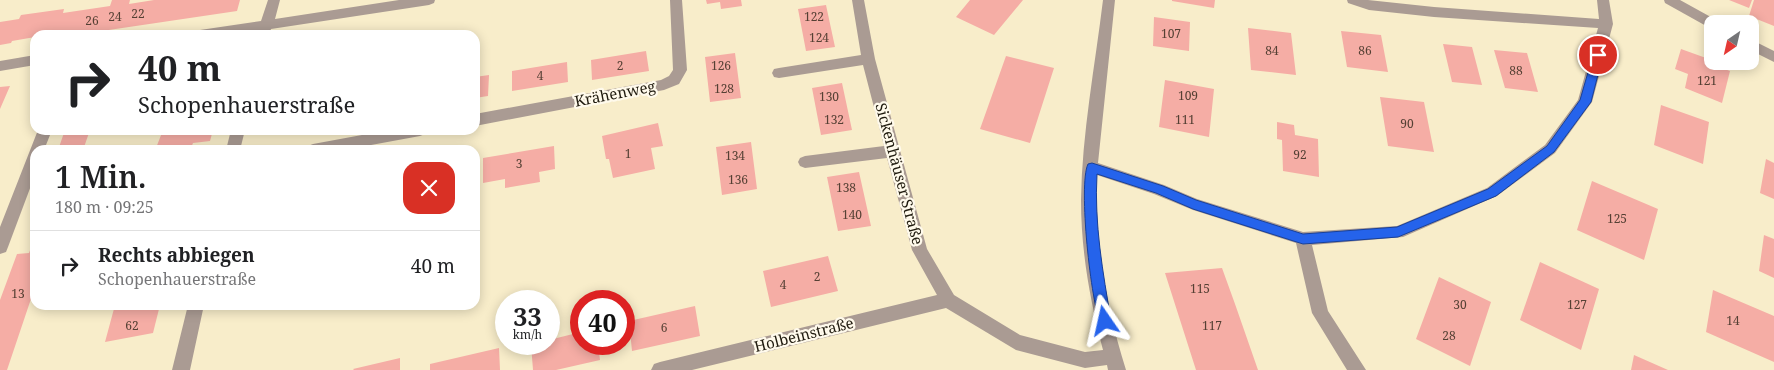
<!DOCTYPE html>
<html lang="de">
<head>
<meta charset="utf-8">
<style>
  body { margin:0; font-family:"Noto Serif",serif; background:#f2f2f2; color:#202124; height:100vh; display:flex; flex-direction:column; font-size:19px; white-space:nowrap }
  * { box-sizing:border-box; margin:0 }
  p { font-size:16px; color:#757577 }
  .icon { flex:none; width:28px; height:28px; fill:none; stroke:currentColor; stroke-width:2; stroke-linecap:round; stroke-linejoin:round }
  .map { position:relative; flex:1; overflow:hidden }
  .details { position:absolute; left:30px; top:145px; width:450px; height:165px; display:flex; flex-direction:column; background:#fff; border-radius:15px; box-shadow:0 2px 12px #0003 }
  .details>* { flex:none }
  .banner { position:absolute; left:30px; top:30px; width:450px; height:105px; border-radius:15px; box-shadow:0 2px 12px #0003; background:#fff; color:#202124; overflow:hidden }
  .needle { width:32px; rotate:214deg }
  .controls { position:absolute; left:1704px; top:15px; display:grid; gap:10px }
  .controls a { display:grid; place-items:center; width:55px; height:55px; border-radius:10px; background:#fff; box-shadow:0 2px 12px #0003; font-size:25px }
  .speed { position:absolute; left:495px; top:290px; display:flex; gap:10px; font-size:25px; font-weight:700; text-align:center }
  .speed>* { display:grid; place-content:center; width:65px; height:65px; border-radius:50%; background:#fff; box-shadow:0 2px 12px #0003; line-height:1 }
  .speed small { font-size:12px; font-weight:400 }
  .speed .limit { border:8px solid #d22; background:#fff; color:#111 }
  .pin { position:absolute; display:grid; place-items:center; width:42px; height:42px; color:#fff; margin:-21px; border:2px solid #fff; border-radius:50%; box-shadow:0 1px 5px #0007 }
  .me { position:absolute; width:55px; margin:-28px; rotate:349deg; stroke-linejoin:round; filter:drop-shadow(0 0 4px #0008) }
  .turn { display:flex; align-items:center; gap:18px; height:105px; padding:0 25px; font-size:22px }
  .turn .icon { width:65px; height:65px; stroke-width:2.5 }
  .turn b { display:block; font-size:35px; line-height:42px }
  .round { display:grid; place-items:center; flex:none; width:52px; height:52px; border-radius:15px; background:#f2f2f2 }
  .headline { display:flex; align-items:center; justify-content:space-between; height:85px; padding:0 25px }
  h1 { font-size:30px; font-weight:600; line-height:38px }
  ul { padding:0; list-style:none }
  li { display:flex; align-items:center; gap:15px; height:70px; padding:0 25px; border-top:1px solid #e0e0e0 }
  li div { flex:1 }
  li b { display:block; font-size:19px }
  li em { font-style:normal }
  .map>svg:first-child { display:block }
  .building { fill:#f5ada5 }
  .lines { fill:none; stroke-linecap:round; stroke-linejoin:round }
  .minor { fill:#aa9b93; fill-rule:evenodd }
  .route { fill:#2563eb; stroke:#184099 }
  .labels { text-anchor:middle; stroke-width:4.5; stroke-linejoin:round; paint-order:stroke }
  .number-label { font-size:12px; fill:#554034 }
  .street-label { font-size:15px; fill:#201b0f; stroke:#fffaec }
</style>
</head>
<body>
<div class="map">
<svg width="1774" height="370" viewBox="0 0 1774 370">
  <rect width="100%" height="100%" fill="#f8edca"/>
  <path class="building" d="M112 0H130L129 4 154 0H240L237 11 75 35H35V37L12 41 11 43 0 45V22L19 19 21 15 64 9 63 13 110 6Z
    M706 0H741L742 6 721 9 720 2 707 4Z
    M970 0H1023L994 35 956 17Z
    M1172 0H1215L1214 8 1172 1Z
    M1729 0H1752L1749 8Z
    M1754 0H1774V26L1749 16Z
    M826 5 835 47 806 51 798 9Z
    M1154 17 1190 22 1189 51 1153 46Z
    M1248 28 1291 33 1296 75 1251 70Z
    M1341 31 1381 35 1388 72 1347 67Z
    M1443 44 1472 47 1482 85 1452 82Z
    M1681 49 1706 58 1705 62 1730 71 1722 103 1685 88 1688 74 1675 69Z
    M1494 50 1527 53 1538 92 1505 88Z
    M646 51 649 71 592 80 591 60Z
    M735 53 741 98 710 102 705 57Z
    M1006 56 1054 68 1030 143 980 129Z
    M567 62 568 82 512 91V71Z
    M489 75 488 96 475 98V77Z
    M1165 80 1214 89 1209 137 1159 127Z
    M842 83 852 130 821 135 812 88Z
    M10 86 0 109V87Z
    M1380 97 1424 102 1434 152 1388 146Z
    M1661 105 1709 122 1703 164 1654 145Z
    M1277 122 1294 125 1295 135 1318 139 1319 177 1283 171 1282 140 1277 139Z
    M658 123 663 146 651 148 655 169 613 178 609 159H606L602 136Z
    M65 130H90L83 150H58Z
    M163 130H213L210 141 193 143 191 148 174 150 176 145 156 148Z
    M751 142 757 189 722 195 716 147Z
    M554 146 555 169 539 172 540 182 505 188V179L483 183V158Z
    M1766 159 1774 163V199L1760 193Z
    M859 172 871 226 838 231 827 177Z
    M1592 181 1658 209 1644 260 1577 230Z
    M1764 235 1774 239V278L1759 271Z
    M35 237V287L7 370H0V300L17 254 29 253Z
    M828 256 838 291 771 307 763 271Z
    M1540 262 1599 289 1581 350 1520 320Z
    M1222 268 1235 304 1258 370H1196L1165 273Z
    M1439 277 1491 302 1470 366 1416 339Z
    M1713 290 1774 316V362L1706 332Z
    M115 305H160L153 333 105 342Z
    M695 306 700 336 632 351 629 321Z
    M581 332V344H598L600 360 556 370H533L531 344H549V340Z
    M499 348 500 370H430V364Z
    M1634 355 1668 370H1631Z
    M400 358V370H354L353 369Z"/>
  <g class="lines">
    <path class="minor" d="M268 0H280L275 19 399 0H435L434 3 429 5 271 29 269 35H257V31L232 35H193L195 32 200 30 261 21Z
      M670 0H682L687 70 679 84 664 90 475 126V114L661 80 669 76 673 70Z
      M852 0H864L875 59 927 249 954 295 1020 335 1085 352 1103 350C1090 301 1081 251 1081 200 1082 133 1095 66 1103 0H1115L1098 163 1164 185 1197 199 1303 232 1397 226 1487 188 1545 145 1578 100 1598 28 1434 17 1369 10 1348 3 1347 0H1368L1434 7 1599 19 1597 0H1609L1613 24 1592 102 1555 153 1497 196 1403 237 1312 245 1328 311 1366 370H1347L1312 313 1296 243 1193 210 1154 194 1097 175C1095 242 1106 306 1126 370H1108L1107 365 1085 368 1016 350 946 308 692 370H651L654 364 660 362 937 295 912 250 887 158 805 168 800 166 798 162 800 158 805 156 884 146 863 65 779 78 774 77 772 73 774 69 779 68 861 55Z
      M1664 0H1680L1718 21 1719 24H1712V29L1708 27 1665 3Z
      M1750 39 1774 51V62L1750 50Z
      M35 55V65L0 71V61Z
      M38 130H52L44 150H35V175L8 247 6 252 0 254V227Z
      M231 130H245L240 150H226Z
      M389 130H427L425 134 420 136 344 150H306L308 146 313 144Z
      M188 305H204L190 370H172Z"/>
  </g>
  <path class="route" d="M1598 51 1603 55 1591 102 1554 152 1496 196 1398 237 1303 244 1193 209 1156 193 1097 174C1094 224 1103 272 1111 321L1109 325 1105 327 1101 325C1091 304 1078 185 1088 164L1092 163 1163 186 1196 200 1303 234 1397 227 1488 189 1547 146 1580 100 1593 55Z"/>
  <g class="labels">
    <g class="number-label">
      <text x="138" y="18">22</text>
      <text x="115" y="21">24</text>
      <text x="814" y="21">122</text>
      <text x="92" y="25">26</text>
      <text x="1171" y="38">107</text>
      <text x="819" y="42">124</text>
      <text x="1272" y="55">84</text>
      <text x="1365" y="55">86</text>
      <text x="620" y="70">2</text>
      <text x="721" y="70">126</text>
      <text x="1516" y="75">88</text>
      <text x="540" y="80">4</text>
      <text x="1707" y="85">121</text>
      <text x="724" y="93">128</text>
      <text x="1188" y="100">109</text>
      <text x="829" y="101">130</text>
      <text x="834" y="124">132</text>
      <text x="1185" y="124">111</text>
      <text x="1407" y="128">90</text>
      <text x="628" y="158">1</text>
      <text x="1300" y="159">92</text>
      <text x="735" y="160">134</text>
      <text x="519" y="168">3</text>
      <text x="738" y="184">136</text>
      <text x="846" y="192">138</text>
      <text x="852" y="219">140</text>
      <text x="1617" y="223">125</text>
      <text x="817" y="281">2</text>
      <text x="783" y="289">4</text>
      <text x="1200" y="293">115</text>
      <text x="18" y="298">13</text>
      <text x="1460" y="309">30</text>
      <text x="1577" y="309">127</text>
      <text x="1733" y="325">14</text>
      <text x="132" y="330">62</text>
      <text x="1212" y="330">117</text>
      <text x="664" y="332">6</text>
      <text x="1449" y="340">28</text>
    </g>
    <g class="street-label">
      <text transform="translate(615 94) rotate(-11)" y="5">Krähenweg</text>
      <text transform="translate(899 174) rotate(75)" y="5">Sickenhäuser Straße</text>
      <text transform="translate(804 335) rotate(-14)" y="5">Holbeinstraße</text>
    </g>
  </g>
</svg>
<div class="controls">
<a><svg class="needle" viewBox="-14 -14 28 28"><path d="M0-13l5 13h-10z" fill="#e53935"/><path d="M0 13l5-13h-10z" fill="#757577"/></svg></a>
</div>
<div class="speed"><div>33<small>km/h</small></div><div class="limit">40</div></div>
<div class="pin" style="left:1598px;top:55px;background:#d93025"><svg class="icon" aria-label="arrive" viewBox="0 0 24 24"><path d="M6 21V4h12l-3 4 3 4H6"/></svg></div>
<svg class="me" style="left:1105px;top:321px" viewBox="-20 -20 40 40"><path d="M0-17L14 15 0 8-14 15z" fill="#2563eb" stroke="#fff" stroke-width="4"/></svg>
<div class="banner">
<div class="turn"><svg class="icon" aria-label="right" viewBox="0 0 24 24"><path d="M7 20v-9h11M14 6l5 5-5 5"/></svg><div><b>40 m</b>Schopenhauerstraße</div></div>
</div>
<section class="details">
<div class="headline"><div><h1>1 Min.</h1><p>180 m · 09:25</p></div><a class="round" style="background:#d93025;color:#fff"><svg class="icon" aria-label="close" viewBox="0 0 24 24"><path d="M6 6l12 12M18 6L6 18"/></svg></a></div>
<ul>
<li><svg class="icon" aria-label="right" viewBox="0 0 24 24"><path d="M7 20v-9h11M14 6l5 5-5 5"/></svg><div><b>Rechts abbiegen</b><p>Schopenhauerstraße</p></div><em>40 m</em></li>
</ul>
</section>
</div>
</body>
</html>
